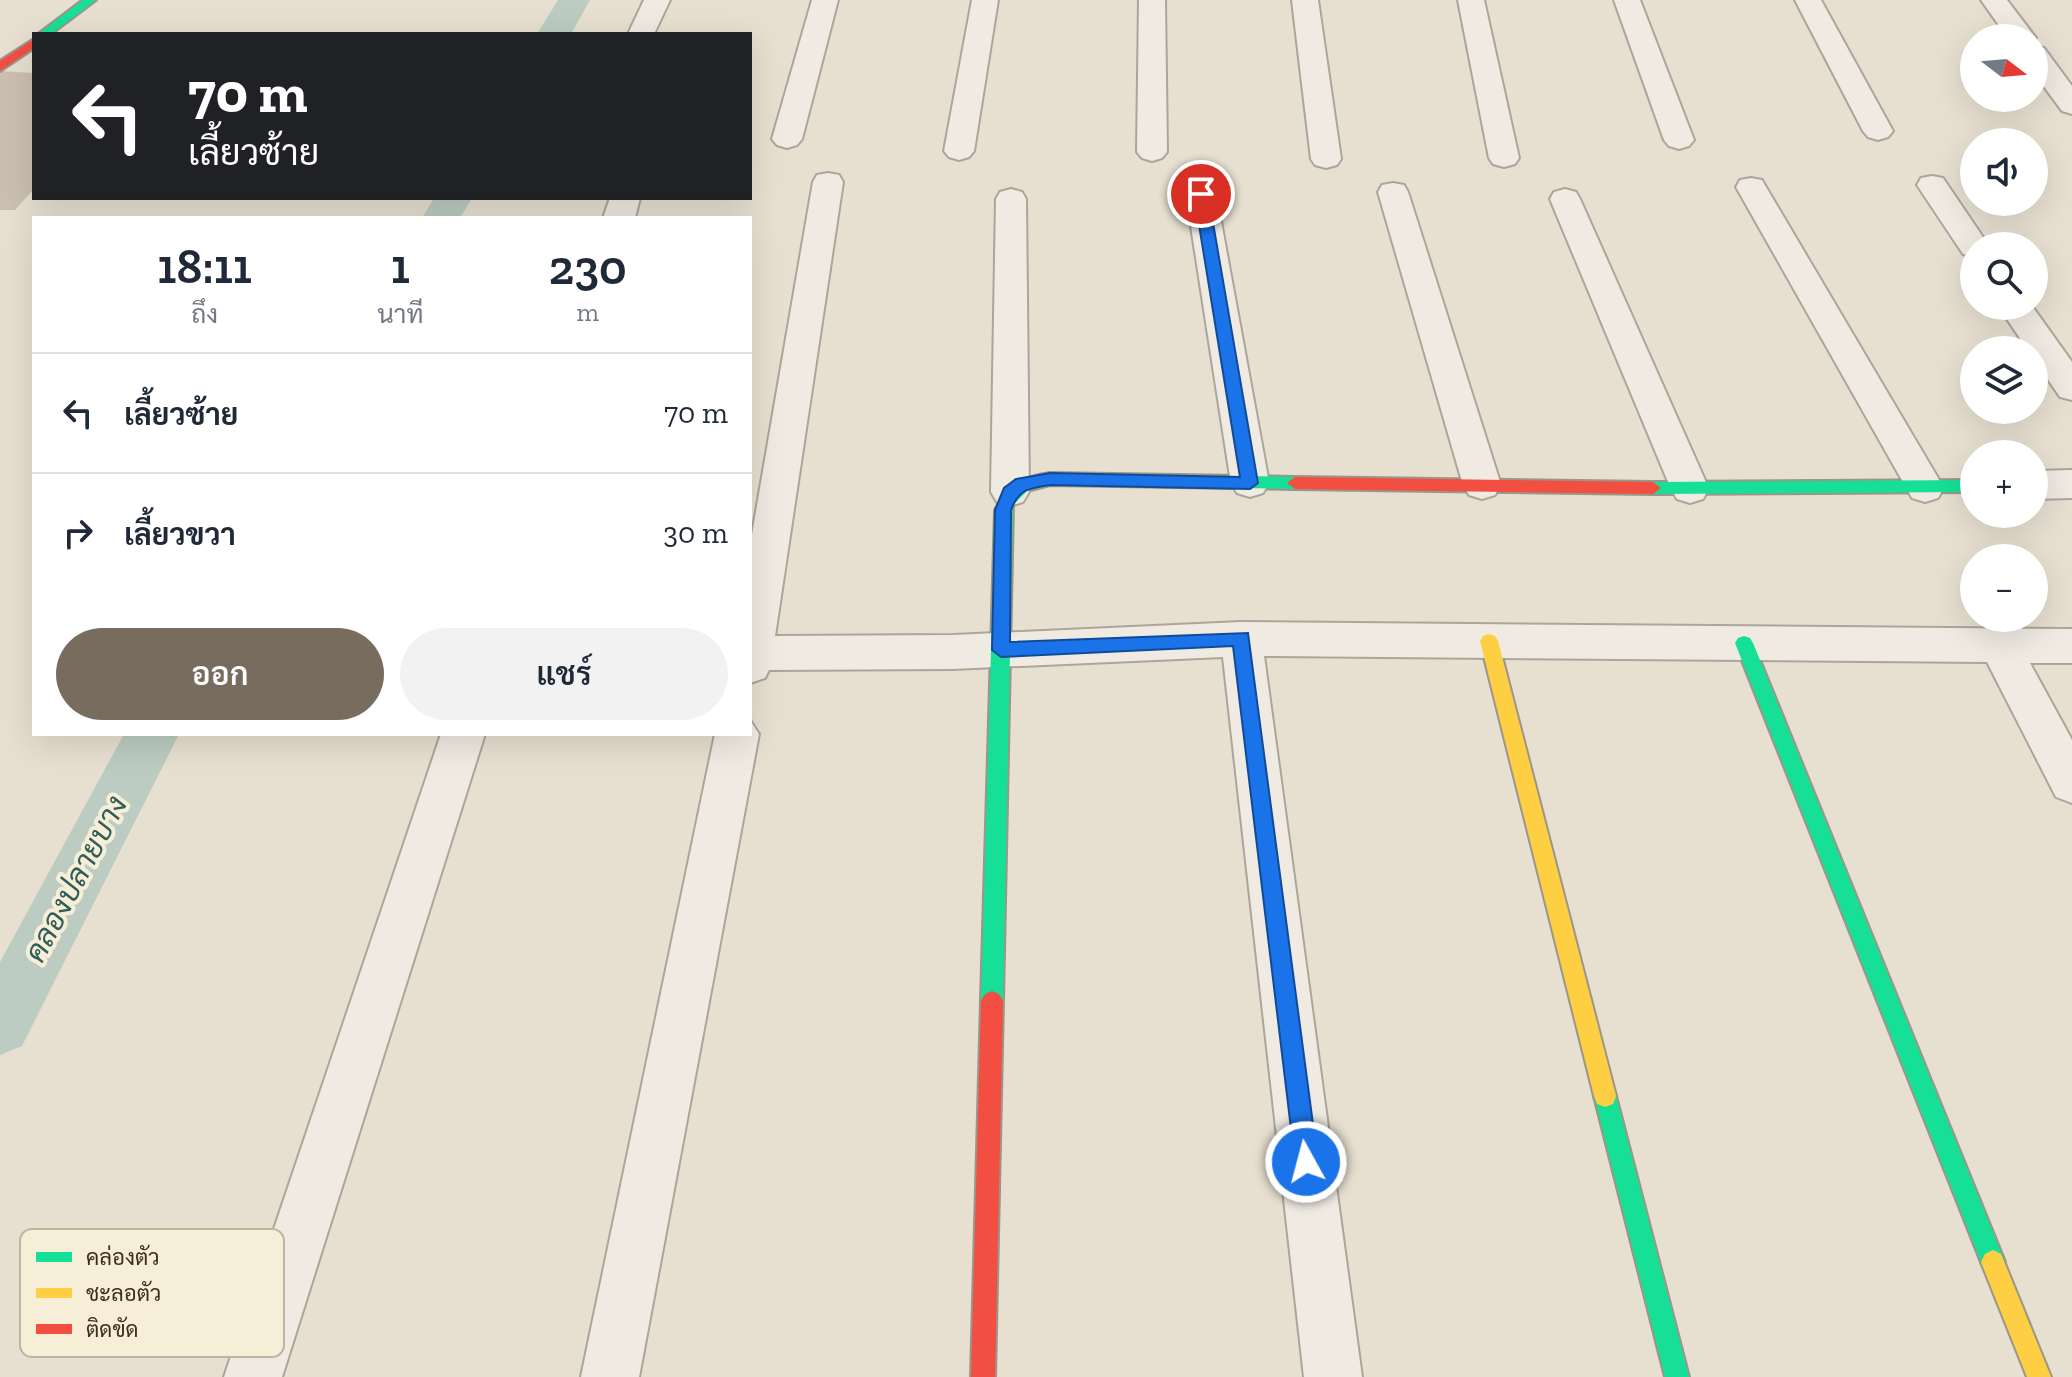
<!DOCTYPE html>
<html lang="th">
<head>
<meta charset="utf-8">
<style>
  body { margin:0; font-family:"Zilla Slab",Sarabun,serif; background:#f2f2f3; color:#1f2937; height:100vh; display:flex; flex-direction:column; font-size:30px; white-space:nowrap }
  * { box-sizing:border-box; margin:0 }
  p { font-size:26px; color:#747a83 }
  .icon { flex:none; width:44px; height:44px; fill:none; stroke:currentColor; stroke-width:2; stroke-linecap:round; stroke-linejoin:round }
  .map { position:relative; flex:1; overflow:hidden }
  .side { position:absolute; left:32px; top:216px; width:720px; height:520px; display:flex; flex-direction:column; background:#fff; border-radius:0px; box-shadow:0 8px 32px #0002 }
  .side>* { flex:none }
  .hud { position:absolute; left:32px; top:32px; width:720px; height:168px; border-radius:0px; box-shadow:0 8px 32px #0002; background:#202124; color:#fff; overflow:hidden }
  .needle { width:52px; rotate:106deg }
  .controls { position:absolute; left:1960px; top:24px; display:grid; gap:16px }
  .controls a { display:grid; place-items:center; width:88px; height:88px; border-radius:50%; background:#fff; box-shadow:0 8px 32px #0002; font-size:40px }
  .pin { position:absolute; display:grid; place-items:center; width:68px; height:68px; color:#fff; margin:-34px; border:4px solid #fff; border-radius:50%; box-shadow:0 2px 8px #0007 }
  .me { position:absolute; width:88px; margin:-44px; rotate:353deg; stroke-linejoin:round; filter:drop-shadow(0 0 6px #0008) }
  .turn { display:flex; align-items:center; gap:28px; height:168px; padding:0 24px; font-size:36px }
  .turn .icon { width:104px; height:104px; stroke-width:2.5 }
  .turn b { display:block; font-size:56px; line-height:68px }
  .eta { display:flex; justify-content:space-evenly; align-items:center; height:136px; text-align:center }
  .eta b { font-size:48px; font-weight:600; line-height:56px }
  .button { display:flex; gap:16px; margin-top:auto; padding:16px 24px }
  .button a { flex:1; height:92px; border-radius:48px; background:#786c5e; color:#fff; font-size:32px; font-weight:600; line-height:92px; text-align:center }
  .button a+a { background:#f2f2f3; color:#1f2937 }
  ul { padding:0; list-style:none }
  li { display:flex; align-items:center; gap:24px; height:120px; padding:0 24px; border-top:2px solid #e0e1e3 }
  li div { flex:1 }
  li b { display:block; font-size:30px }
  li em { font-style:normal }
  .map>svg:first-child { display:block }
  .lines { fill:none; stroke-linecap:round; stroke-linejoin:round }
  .canal { fill:#bcccc2; fill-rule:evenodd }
  .building { fill:#cbbfb2 }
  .street-casing { stroke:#ada599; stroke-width:4 }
  .fast-casing { stroke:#9c958a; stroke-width:4 }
  .slow-casing { stroke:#9c958a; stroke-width:4 }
  .jam-casing { stroke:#9c958a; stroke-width:4 }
  .street { fill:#efebe3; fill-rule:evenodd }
  .fast { fill:#16e098; fill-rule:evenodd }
  .slow { fill:#ffcf43; fill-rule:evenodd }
  .jam { fill:#f24e42; fill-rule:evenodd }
  .route { fill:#1a73e8; stroke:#114b97; stroke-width:2 }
  .labels { text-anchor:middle; stroke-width:8; stroke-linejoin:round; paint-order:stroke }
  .water-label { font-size:30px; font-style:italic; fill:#2f5d5a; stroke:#f7eed8 }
  .key { fill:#f7eed8; stroke:#bfb4a1; stroke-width:2 }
  .key-label { font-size:22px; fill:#3d2e20 }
</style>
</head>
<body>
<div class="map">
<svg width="2072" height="1377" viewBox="0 0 2072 1377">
  <rect width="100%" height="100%" fill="#e7e0d1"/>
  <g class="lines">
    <path class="canal" d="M558 0H590L571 34H537Z
      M434 198H472L460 218H422Z
      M124 734H179L22 1046 0 1055V962Z"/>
  </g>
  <path class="building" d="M0 71 34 73V189L15 210H0Z"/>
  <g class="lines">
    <g class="street-casing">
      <path id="street" d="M644 0H670L654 34H628Z
        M812 0H838L802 139 797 145 787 148 777 145 772 139Z
        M972 0H998L974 151 969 157 959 160 949 157 944 151Z
        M1139 0H1165L1167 152 1162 158 1152 161 1142 158 1137 152Z
        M1292 0H1318L1341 159 1337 165 1326 168 1315 165 1311 159Z
        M1458 0H1484L1519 158 1515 164 1504 167 1493 164 1489 158Z
        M1614 0H1640L1694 140 1689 146 1679 149 1669 146 1664 140Z
        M1795 0H1821L1893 131 1888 137 1878 140 1868 137 1863 131Z
        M1981 0H2007L2036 38 2034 40 2008 38Z
        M2034 46 2044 48 2072 86V114L2062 111 2034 73Z
        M828 173 839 175 843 182 775 636 953 635 1241 622 2072 629V663H2030L2072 740V803L2056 797 1987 662 1264 656 1362 1377H1304L1223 657 953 669 769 670 765 678 750 683V546L813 182 817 175Z
        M1932 176 1943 178 1989 246H1974V257L1963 254 1917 185 1921 178Z
        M1751 178 1762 180 1766 187 1938 478 1944 488 1938 498 1925 502 1912 498 1736 187 1740 180Z
        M1393 183 1404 185 1408 192 1501 485 1495 495 1482 499 1469 495 1463 485 1378 192 1382 185Z
        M1201 185 1212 187 1216 194 1269 483 1263 493 1250 497 1237 493 1231 483 1186 194 1190 187Z
        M1011 189 1022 192 1026 199 1029 492 1023 502 1010 506 997 502 991 492 996 199 1000 192Z
        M1565 189 1576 192 1580 199 1709 489 1703 499 1690 503 1677 499 1671 489 1550 199 1554 192Z
        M610 198H640L635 218H603Z
        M1998 306H2032L2072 362V400L2060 397 2034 359V350H2028Z
        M2072 470V498L2034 499V471Z
        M750 720 759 734 639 1377H581L715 734H750Z
        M441 734H485L282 1377H224Z"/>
    </g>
    <g class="fast-casing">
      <path id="fast" d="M83 0H96L51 34H38Z
        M1050 473 1295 477 1303 483 1295 489 1050 485 1027 491 1013 505 1003 1001 999 1008 992 1011 985 1008 981 1001 995 510C1007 485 1023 477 1050 473Z
        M1974 480V492L1653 494 1645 488 1653 482Z
        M1744 636 1750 638 1753 643 2005 1262 2001 1270 1993 1274 1985 1270 1981 1262 1735 643 1738 638Z
        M1605 1085 1613 1088 1616 1096 1689 1377H1665L1594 1096 1597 1088Z"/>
    </g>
    <g class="slow-casing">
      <path id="slow" d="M1489 634 1495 636 1498 641 1616 1096 1613 1104 1605 1107 1597 1104 1594 1096 1480 641 1483 636Z
        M1993 1250 2001 1254 2051 1377H2027L1981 1262 1985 1254Z"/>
    </g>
    <g class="jam-casing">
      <path id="jam" d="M34 39V48L0 71V61Z
        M1295 477 1653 482 1661 488 1653 494 1295 489 1287 483Z
        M992 991 999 994 1003 1001 995 1377H971L981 1001 985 994Z"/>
    </g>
    <use href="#street" class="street"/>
    <use href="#fast" class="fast"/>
    <use href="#slow" class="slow"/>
    <use href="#jam" class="jam"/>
  </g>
  <path class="route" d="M1201 190 1208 194 1258 483 1250 489 1050 485C1029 488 1019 489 1011 510L1010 642 1248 633 1318 1162 1315 1170 1306 1173 1298 1170 1295 1162 1233 646 1001 657 992 650 995 510 1004 488 1016 479 1050 473 1240 477 1194 194Z"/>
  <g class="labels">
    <g class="water-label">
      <text transform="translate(76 879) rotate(-62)" y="10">คลองปลายบาง</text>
    </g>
  </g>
  <rect x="20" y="1229" width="264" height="128" rx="12" class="key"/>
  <rect x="36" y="1252" width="36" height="10" fill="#16e098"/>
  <rect x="36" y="1288" width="36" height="10" fill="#ffcf43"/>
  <rect x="36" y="1324" width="36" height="10" fill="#f24e42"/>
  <g class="key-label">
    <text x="86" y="1265">คล่องตัว</text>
    <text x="86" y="1301">ชะลอตัว</text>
    <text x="86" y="1337">ติดขัด</text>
  </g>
</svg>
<div class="controls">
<a><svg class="needle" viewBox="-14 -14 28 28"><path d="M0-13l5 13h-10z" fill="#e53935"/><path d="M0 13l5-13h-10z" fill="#747a83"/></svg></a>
<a><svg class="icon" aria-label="sound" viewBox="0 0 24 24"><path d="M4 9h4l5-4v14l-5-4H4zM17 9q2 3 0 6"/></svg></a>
<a><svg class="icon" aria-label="search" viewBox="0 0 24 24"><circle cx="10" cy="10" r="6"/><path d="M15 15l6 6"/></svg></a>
<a><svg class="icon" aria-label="layers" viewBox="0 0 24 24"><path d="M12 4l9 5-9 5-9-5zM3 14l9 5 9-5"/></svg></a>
<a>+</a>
<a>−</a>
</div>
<div class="pin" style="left:1201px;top:194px;background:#d93025"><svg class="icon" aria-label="arrive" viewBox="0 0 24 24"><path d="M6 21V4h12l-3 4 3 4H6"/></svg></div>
<svg class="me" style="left:1306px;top:1162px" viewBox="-20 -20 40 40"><circle r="17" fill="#1a73e8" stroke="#fff" stroke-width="3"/><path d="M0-11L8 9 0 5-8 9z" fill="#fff"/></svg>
<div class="hud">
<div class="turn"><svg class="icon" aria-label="left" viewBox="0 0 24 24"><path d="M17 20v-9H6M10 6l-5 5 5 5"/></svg><div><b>70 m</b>เลี้ยวซ้าย</div></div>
</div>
<section class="side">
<div class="eta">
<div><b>18:11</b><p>ถึง</p></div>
<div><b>1</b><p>นาที</p></div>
<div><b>230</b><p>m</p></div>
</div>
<ul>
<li><svg class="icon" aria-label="left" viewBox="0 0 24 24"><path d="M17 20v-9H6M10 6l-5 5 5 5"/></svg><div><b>เลี้ยวซ้าย</b></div><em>70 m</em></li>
<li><svg class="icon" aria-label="right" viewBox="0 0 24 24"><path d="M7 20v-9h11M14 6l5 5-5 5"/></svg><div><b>เลี้ยวขวา</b></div><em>30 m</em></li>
</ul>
<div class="button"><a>ออก</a><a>แชร์</a></div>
</section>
</div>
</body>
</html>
